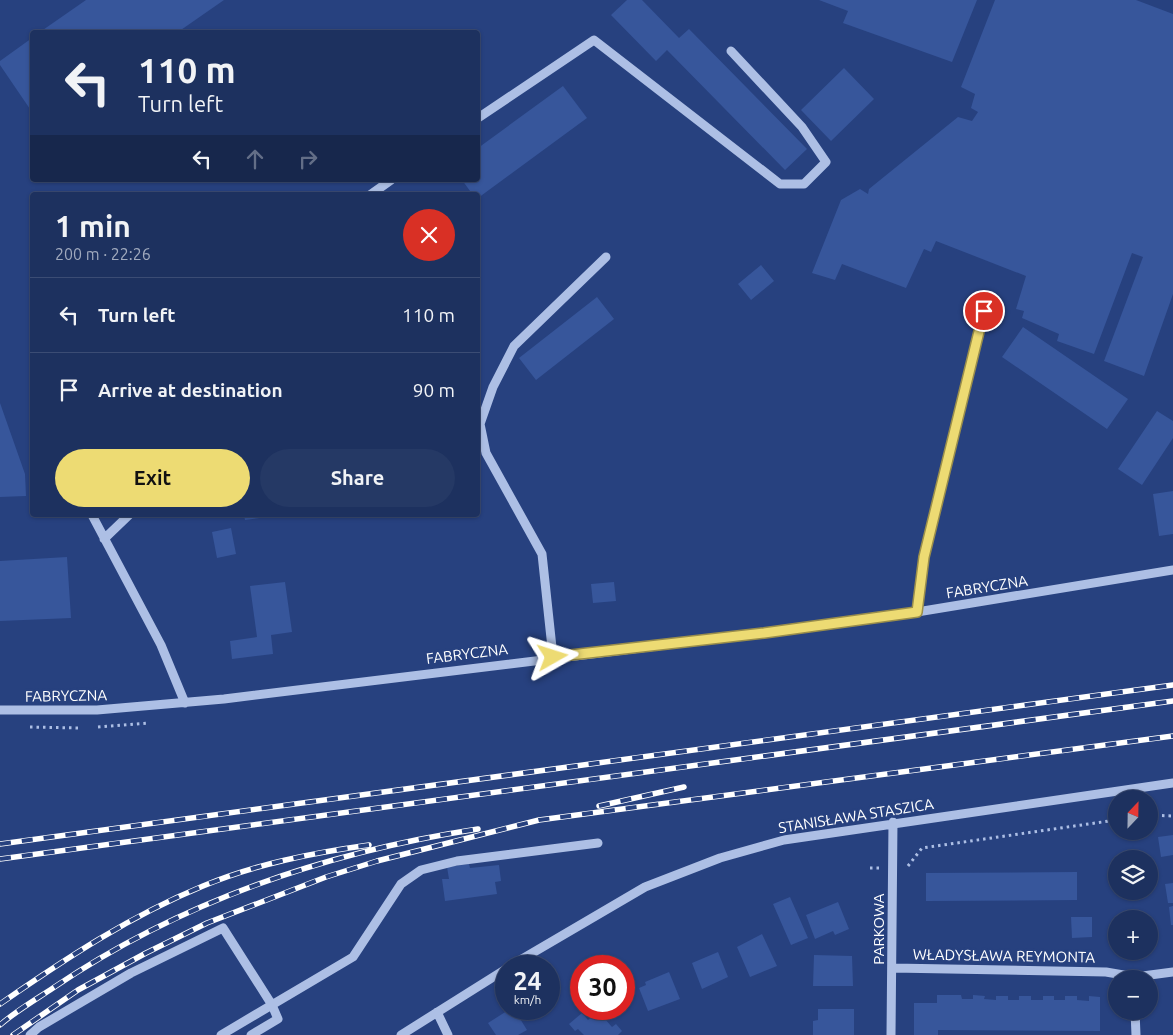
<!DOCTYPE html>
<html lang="en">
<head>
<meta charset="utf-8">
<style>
  body { margin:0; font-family:Ubuntu,sans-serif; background:#253965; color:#f1f3f6; height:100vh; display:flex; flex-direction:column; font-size:19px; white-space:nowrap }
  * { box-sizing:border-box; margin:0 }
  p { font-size:16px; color:#a0a9bd }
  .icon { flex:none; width:28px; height:28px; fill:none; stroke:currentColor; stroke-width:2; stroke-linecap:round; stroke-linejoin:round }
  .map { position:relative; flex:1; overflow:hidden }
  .panel { position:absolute; left:30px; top:192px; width:450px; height:325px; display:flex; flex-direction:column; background:#1d315f; border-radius:5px; box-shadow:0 1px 4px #0004,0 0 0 1px #3b4c74 }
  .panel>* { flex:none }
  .banner { position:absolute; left:30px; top:30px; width:450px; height:152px; border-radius:5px; box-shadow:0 1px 4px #0004,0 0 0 1px #3b4c74; background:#1d315f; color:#f1f3f6; overflow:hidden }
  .needle { width:32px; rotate:22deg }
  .controls { position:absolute; left:1108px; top:790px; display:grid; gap:10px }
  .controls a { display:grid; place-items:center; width:50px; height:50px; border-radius:50%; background:#1d315f; box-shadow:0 1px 4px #0004,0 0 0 1px #3b4c74; font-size:25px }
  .speed { position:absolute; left:495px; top:955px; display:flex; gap:10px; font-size:25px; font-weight:700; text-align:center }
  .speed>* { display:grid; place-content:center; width:65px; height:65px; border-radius:50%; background:#1d315f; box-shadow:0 1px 4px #0004,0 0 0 1px #3b4c74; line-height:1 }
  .speed small { font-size:12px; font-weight:400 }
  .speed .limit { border:8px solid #d22; background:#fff; color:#111 }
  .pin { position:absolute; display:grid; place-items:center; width:42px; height:42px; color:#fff; margin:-21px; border:2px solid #fff; border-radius:50%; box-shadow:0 1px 5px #0007 }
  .me { position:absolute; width:55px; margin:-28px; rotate:84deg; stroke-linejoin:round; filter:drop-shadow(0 0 4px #0008) }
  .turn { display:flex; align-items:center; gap:18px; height:105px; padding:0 25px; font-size:22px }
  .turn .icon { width:65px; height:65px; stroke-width:2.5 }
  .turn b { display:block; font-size:35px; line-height:42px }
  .lanes { display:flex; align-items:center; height:48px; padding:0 25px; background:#0003; justify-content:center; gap:25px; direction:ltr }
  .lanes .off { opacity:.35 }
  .round { display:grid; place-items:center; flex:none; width:52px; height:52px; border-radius:26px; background:#253965 }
  .head { display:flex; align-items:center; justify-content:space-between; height:85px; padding:0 25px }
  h1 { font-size:30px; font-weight:600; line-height:38px }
  .action { display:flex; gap:10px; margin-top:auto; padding:10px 25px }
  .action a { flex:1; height:58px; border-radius:30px; background:#eddb73; color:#111; font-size:20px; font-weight:600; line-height:58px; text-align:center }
  .action a+a { background:#253965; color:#f1f3f6 }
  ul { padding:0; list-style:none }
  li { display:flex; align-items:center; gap:15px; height:75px; padding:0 25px; border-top:1px solid #3b4c74 }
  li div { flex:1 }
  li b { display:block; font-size:19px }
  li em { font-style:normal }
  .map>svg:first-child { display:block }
  .building { fill:#37569b }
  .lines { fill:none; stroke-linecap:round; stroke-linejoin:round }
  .path { stroke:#adbfe5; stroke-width:3; stroke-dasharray:2.5 4; stroke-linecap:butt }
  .minor { stroke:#adbfe5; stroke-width:9 }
  .rail-casing { stroke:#fff; stroke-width:5.5 }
  .rail { stroke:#27417f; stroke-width:4; stroke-dasharray:11; stroke-linecap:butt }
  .route-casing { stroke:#9a8e4b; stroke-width:12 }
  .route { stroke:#eddb73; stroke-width:9 }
  .labels { text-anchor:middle; stroke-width:5; stroke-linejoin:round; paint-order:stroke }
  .street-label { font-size:15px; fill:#fff; stroke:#27417f }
</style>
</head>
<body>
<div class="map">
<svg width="1173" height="1035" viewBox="0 0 1173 1035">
  <rect width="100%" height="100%" fill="#27417f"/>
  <path class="building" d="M86 0H224L178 32H40Z
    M627 0H642L679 38 689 29 807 149 785 170 667 50 656 61 611 15Z
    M819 0H977L952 62 843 23 848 11Z
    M995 0H1136L1173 14V294L1144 376 1104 361 1143 257 1132 253 1094 354 1057 341 1059 334 1022 318 1024 311 1016 309 1026 276 936 241 931 252 924 249 906 288 842 264 835 280 812 273 841 200 860 189 868 194 869 189 958 117 972 121 978 112 971 108 975 94 961 87Z
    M32 38V112L0 65V61Z
    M844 68 874 99 831 141 801 110Z
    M563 86 587 118 478 198V195H473L462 180H478V148Z
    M761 265 774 281 751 300 738 284Z
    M597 297 614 319 536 380 519 358Z
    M1023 327 1128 399 1107 429 1002 357Z
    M0 403 25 474 26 496 0 497Z
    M1157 411 1173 421V438L1142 485 1118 469Z
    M1173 491V534L1159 536 1153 494Z
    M244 515H273V516L245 520Z
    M231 528 236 554 217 558 212 532Z
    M67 557 71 618 0 621V561Z
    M285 582 292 632 271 635 273 654 232 659 230 641 257 637 250 586Z
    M614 582 616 601 593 603 591 584Z
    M1173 835V855L1161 857 1158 837Z
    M469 864 470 868 499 865 501 881 495 882 497 894 445 901 442 879H449L447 867Z
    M1077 872V900L926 901V873Z
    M1173 883V903H1168L1165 884Z
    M790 897 808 938 791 945 773 904Z
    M838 902 849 929 835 935 833 931 815 939 806 915Z
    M1173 906V925H1171L1169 907Z
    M1071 917H1092V937L1072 938Z
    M762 934 777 966 750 977 737 947Z
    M718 952 728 977 702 989 692 963Z
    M814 955 852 956 853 986H813Z
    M669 972 680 999 648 1011 639 988 646 985 645 982Z
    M937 995H961L962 999H973V995L985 996 984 999 996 1000V996H1008V1000H1019V996H1031V1000H1043V996H1054V1000H1065V996H1077V1000L1089 1001V996L1100 997V1031L938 1030V1035H914V1003H937Z
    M510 1009H514L527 1030 518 1035H496L488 1023Z
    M818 1009H854V1035H813V1021L818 1020Z
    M598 1011 612 1027 616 1024 622 1031 618 1035H584L578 1029 575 1031 569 1024 582 1013 588 1020Z"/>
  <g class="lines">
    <path class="path" d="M30 727 79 728
      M98 727 149 723
      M1149 815 1173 816
      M908 866 922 848 1116 820
      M870 868H879"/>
    <path class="minor" d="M478 118 594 40 780 184H804L826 162 802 127 731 51
      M370 195 391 180
      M92 515 161 645 185 703
      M104 539 129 515
      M917 612 924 557 984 311
      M553 657 542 554 486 453 480 424 493 387 514 346 606 257
      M0 710H97L224 699 764 633 917 612 1173 570
      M510 966 645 887 720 858 784 840 1173 783
      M893 968 1106 972 1135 977 1173 972
      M1135 1011 1136 1035
      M437 1012 448 1035
      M30 1035 39 1027 131 973 223 928 272 1005 278 1019 251 1035
      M221 1035 353 957 401 884 421 870 457 861 598 843
      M401 1035 506 969
      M891 1035 893 822"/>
    <g class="rail-casing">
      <path id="rail" d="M599 806 684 787
        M0 844 1173 685
        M0 859 1173 701
        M0 1004C65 959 130 916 203 886 256 864 312 853 369 845
        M0 1025C16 1011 35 1000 53 988 180 902 327 852 478 829
        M13 1035 78 990 146 953 207 923 326 877 377 861 539 820 1173 736"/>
    </g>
    <use href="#rail" class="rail"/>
  </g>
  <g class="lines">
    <g class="route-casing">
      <path id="route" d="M553 657 764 633 917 612 924 557 984 311"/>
    </g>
    <use href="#route" class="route"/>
  </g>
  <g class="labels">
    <g class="street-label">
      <text transform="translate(987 587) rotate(-9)" y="5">FABRYCZNA</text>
      <text transform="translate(467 654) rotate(-7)" y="5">FABRYCZNA</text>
      <text transform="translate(66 696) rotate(-1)" y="5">FABRYCZNA</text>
      <text transform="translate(856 816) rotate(-9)" y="5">STANISŁAWA STASZICA</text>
      <text transform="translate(879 929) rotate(-90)" y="5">PARKOWA</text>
      <text transform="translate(1004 956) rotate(1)" y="5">WŁADYSŁAWA REYMONTA</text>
    </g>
  </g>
</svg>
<div class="controls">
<a><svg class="needle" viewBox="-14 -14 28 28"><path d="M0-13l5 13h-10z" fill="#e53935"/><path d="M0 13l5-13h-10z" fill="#a0a9bd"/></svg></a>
<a><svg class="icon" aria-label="layers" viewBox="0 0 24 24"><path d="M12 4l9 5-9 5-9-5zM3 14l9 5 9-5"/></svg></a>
<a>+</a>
<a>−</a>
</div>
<div class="speed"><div>24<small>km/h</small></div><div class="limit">30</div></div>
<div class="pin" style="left:984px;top:311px;background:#d93025"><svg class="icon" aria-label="arrive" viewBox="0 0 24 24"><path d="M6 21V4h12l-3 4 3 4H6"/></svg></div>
<svg class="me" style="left:553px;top:657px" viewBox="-20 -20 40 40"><path d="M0-17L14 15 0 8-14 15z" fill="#eddb73" stroke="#fff" stroke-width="4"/></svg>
<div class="banner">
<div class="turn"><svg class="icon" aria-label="left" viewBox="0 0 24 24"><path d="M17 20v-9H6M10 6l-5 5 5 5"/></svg><div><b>110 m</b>Turn left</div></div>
<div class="lanes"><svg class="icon" aria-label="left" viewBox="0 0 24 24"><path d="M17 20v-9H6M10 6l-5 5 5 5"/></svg><svg class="icon off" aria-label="ahead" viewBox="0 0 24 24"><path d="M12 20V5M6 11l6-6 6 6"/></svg><svg class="icon off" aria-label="right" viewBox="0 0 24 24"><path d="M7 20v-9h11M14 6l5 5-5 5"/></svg></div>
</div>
<section class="panel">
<div class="head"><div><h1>1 min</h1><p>200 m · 22:26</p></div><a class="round" style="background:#d93025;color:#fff"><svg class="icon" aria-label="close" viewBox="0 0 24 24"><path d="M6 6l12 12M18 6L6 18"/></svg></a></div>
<ul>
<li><svg class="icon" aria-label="left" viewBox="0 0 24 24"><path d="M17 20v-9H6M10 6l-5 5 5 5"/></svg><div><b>Turn left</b></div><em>110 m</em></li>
<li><svg class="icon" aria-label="arrive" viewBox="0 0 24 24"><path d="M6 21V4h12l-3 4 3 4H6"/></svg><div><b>Arrive at destination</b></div><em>90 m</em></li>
</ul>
<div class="action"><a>Exit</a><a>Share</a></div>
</section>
</div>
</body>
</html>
